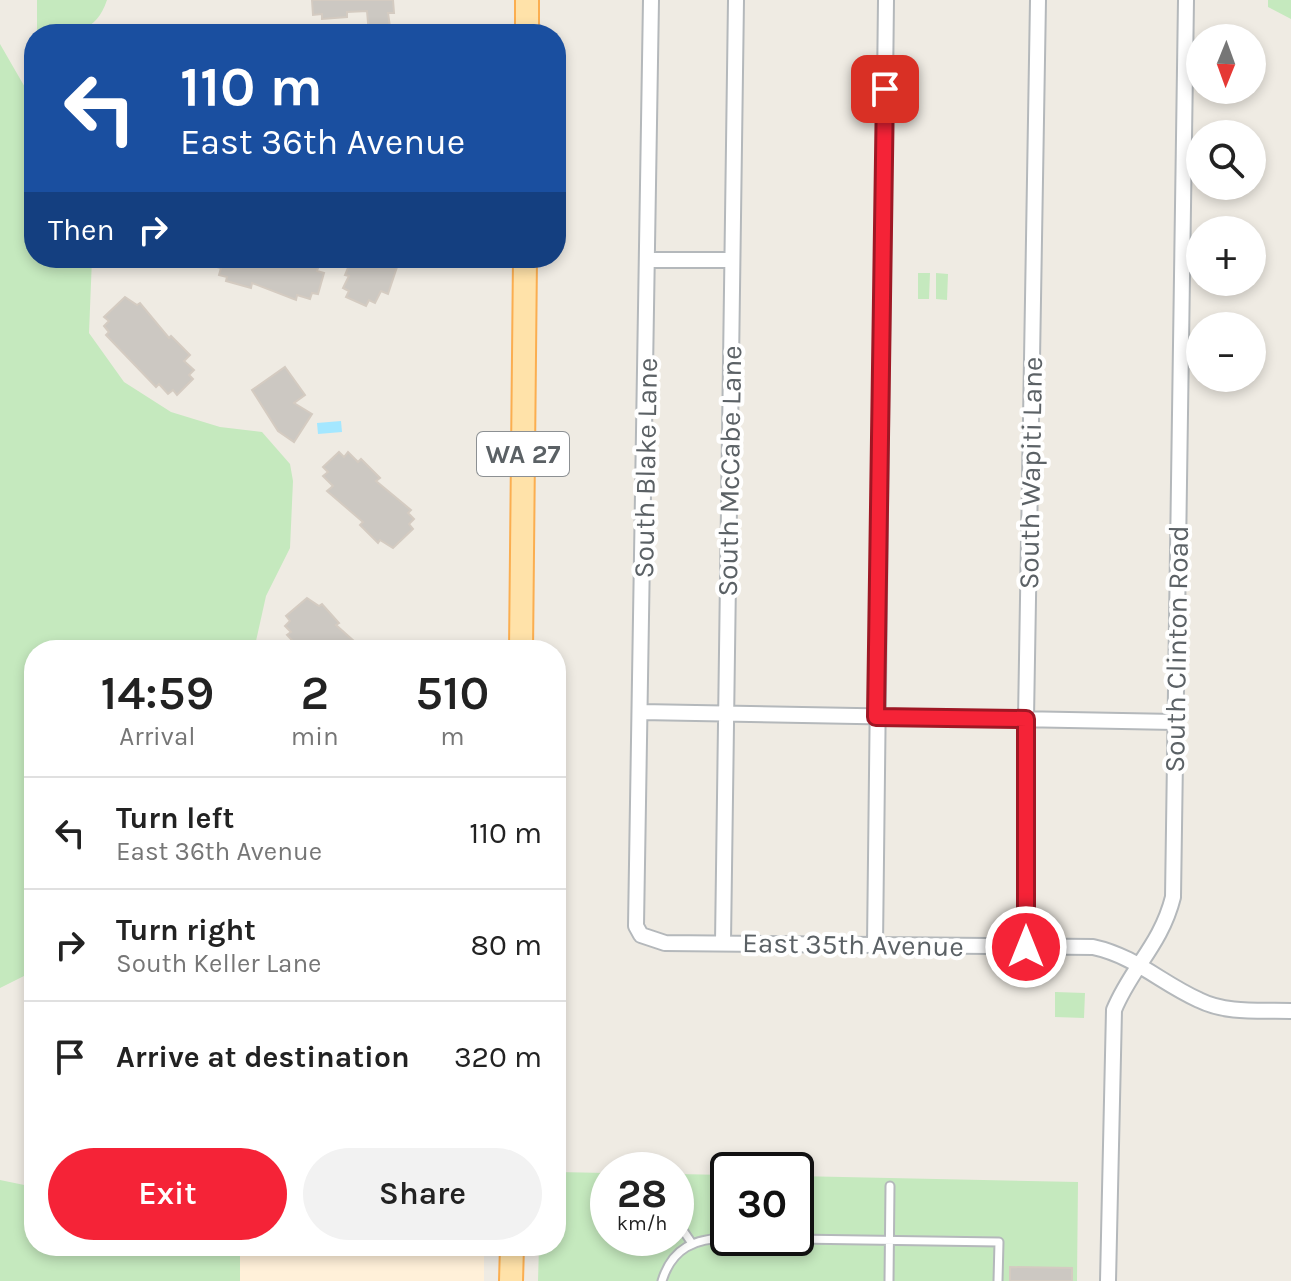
<!DOCTYPE html>
<html lang="en">
<head>
<meta charset="utf-8">
<style>
  body { margin:0; font-family:Karla,sans-serif; background:#f2f2f2; color:#222; height:100vh; display:flex; flex-direction:column; font-size:30px; white-space:nowrap }
  * { box-sizing:border-box; margin:0 }
  p { font-size:26px; color:#767676 }
  .icon { flex:none; width:44px; height:44px; fill:none; stroke:currentColor; stroke-width:2; stroke-linecap:round; stroke-linejoin:round }
  .map { position:relative; flex:1; overflow:hidden }
  .sheet { position:absolute; left:24px; top:640px; width:542px; height:616px; display:flex; flex-direction:column; background:#fff; border-radius:32px; box-shadow:0 4px 12px #0003 }
  .sheet>* { flex:none }
  .hud { position:absolute; left:24px; top:24px; width:542px; height:244px; border-radius:32px; box-shadow:0 4px 12px #0003; background:#1a4fa0; color:#fff; overflow:hidden }
  .needle { width:52px; rotate:181deg }
  .fabs { position:absolute; left:1186px; top:24px; display:grid; gap:16px }
  .fabs a { display:grid; place-items:center; width:80px; height:80px; border-radius:50%; background:#fff; box-shadow:0 4px 12px #0003; font-size:40px }
  .speed { position:absolute; left:590px; top:1152px; display:flex; gap:16px; font-size:40px; font-weight:700; text-align:center }
  .speed>* { display:grid; place-content:center; width:104px; height:104px; border-radius:50%; background:#fff; box-shadow:0 4px 12px #0003; line-height:1 }
  .speed small { font-size:20px; font-weight:400 }
  .speed .limit { border:4px solid #111; border-radius:12px; background:#fff; color:#111 }
  .pin { position:absolute; display:grid; place-items:center; width:68px; height:68px; color:#fff; margin:-34px; border-radius:16px; box-shadow:0 4px 12px #0006 }
  .me { position:absolute; width:88px; margin:-44px; rotate:0deg; stroke-linejoin:round; filter:drop-shadow(0 0 6px #0008) }
  .turn { display:flex; align-items:center; gap:28px; height:168px; padding:0 24px; font-size:36px }
  .turn .icon { width:104px; height:104px; stroke-width:2.5 }
  .turn b { display:block; font-size:56px; line-height:68px }
  .then { display:flex; align-items:center; height:76px; padding:0 24px; background:#0003; gap:16px; font-size:30px }
  .eta { display:flex; justify-content:space-evenly; align-items:center; height:136px; text-align:center }
  .eta b { font-size:48px; font-weight:600; line-height:56px }
  .action { display:flex; gap:16px; margin-top:auto; padding:16px 24px }
  .action a { flex:1; height:92px; border-radius:48px; background:#f52337; color:#fff; font-size:32px; font-weight:600; line-height:92px; text-align:center }
  .action a+a { background:#f2f2f2; color:#222 }
  ul { padding:0; list-style:none }
  li { display:flex; align-items:center; gap:24px; height:112px; padding:0 24px; border-top:2px solid #e0e0e0 }
  li div { flex:1 }
  li b { display:block; font-size:30px }
  li em { font-style:normal }
  .map>svg:first-child { display:block }
  .commercial { fill:#fff0d9 }
  .green { fill:#c5e9be }
  .water { fill:#a4e7ff }
  .building { fill:#ccc8c2; stroke:#d4cbc1; stroke-width:2 }
  .lines { fill:none; stroke-linecap:round; stroke-linejoin:round }
  .lane-casing { stroke:#b4b8bb; stroke-width:11 }
  .street-casing { stroke:#b4b8bb; stroke-width:18 }
  .primary-casing { stroke:#fbae50; stroke-width:26 }
  .lane { stroke:#fff; stroke-width:7 }
  .street { stroke:#fff; stroke-width:14 }
  .primary { stroke:#ffe2a9; stroke-width:22 }
  .route-casing { stroke:#9f1724; stroke-width:20 }
  .route { stroke:#f52337; stroke-width:14 }
  .labels { text-anchor:middle; stroke-width:8; stroke-linejoin:round; paint-order:stroke }
  .shield { fill:#fff; stroke:#8c9093; stroke-width:2 }
  .shield-label { font-size:26px; font-weight:bold; fill:#5b6165 }
  .street-label { font-size:28px; fill:#5b6165; stroke:#fff }
</style>
</head>
<body>
<div class="map">
<svg width="1291" height="1281" viewBox="0 0 1291 1281">
  <rect width="100%" height="100%" fill="#efebe3"/>
  <path class="commercial" d="M240 1246H484V1281H240Z"/>
  <path class="green" d="M37 0H107C95 36 69 34 37 34Z
    M1268 0H1291V19L1268 7Z
    M0 44 34 103V258H92L89 333 124 382 171 412 220 427 262 432 290 464 293 481 290 548 266 596 254 650H34V971L0 988Z
    M918 273H930L929 299H918Z
    M936 273 948 274 947 300 936 299Z
    M1055 992 1085 993 1084 1018 1055 1017Z
    M556 1172 608 1173V1238H676V1174L728 1175V1238H796V1176L1078 1182 1077 1281H538L539 1246H556Z
    M0 1180 34 1187V1246H240V1281H0Z"/>
  <path class="water" d="M341 421 342 432 318 434 317 423Z"/>
  <path class="building" d="M312 0H393L394 13H388L391 34H369L367 11 347 12V17L322 19V14L313 15Z
    M198 258H307L306 262 319 265 317 271 324 273 318 294 312 293 310 299 297 295 296 300 252 283 251 288 226 281 227 277 219 275 221 268 197 262Z
    M352 258H400L388 294 381 291 375 303 369 300 366 306 346 297 349 291 343 288 349 276 345 275Z
    M125 297 137 305 140 303 169 338 171 336 190 355 184 361 194 370 189 375 193 379 177 395 173 390 168 394 159 384 156 387 106 335 109 332 104 326 109 321 104 317Z
    M285 367 305 395 294 403 312 414 294 442 278 431 252 390Z
    M339 452 344 457 348 452 358 462 361 459 380 478 376 481 411 510 408 513 414 519 409 524 413 529 393 548 380 540 378 543 360 525 363 522 327 491 333 486 323 476 328 472 323 467Z
    M307 598 319 606 322 604 339 623 336 625 364 650H301L287 635 291 632 285 626 290 621 286 616Z
    M1010 1267 1072 1268V1281H1010Z"/>
  <g class="lines">
    <g class="lane-casing">
      <path id="lane" d="M676 1220 691 1242
        M732 1238 999 1242 998 1281
        M662 1281C672 1248 695 1238 728 1238
        M889 1281 890 1186"/>
    </g>
    <g class="street-casing">
      <path id="street" d="M651 0 636 926 641 935 665 943 1093 947C1135 956 1161 983 1199 1000 1227 1014 1260 1010 1291 1011
        M648 260H732
        M641 712 1175 722
        M723 942 736 0
        M875 945 886 0
        M1026 947V719L1038 0
        M1108 1281 1114 1010C1131 968 1161 945 1173 897L1186 0"/>
    </g>
    <g class="primary-casing">
      <path id="primary" d="M527 34V0
        M521 650 525 258
        M511 1281 512 1246"/>
    </g>
    <use href="#lane" class="lane"/>
    <use href="#street" class="street"/>
    <use href="#primary" class="primary"/>
  </g>
  <g class="lines">
    <g class="route-casing">
      <path id="route" d="M885 89 876 717 1026 719V947"/>
    </g>
    <use href="#route" class="route"/>
  </g>
  <g class="labels">
    <rect class="shield" x="477" y="432" width="92" height="44" rx="6"/>
    <g class="shield-label">
      <text x="523" y="463">WA 27</text>
    </g>
    <g class="street-label">
      <text transform="translate(645 468) rotate(-89)" y="10">South Blake Lane</text>
      <text transform="translate(729 471) rotate(-89)" y="10">South McCabe Lane</text>
      <text transform="translate(1030 473) rotate(-89)" y="10">South Wapiti Lane</text>
      <text transform="translate(1176 649) rotate(-89)" y="10">South Clinton Road</text>
      <text transform="translate(853 944) rotate(1)" y="10">East 35th Avenue</text>
    </g>
  </g>
</svg>
<div class="fabs">
<a><svg class="needle" viewBox="-14 -14 28 28"><path d="M0-13l5 13h-10z" fill="#e53935"/><path d="M0 13l5-13h-10z" fill="#767676"/></svg></a>
<a><svg class="icon" aria-label="search" viewBox="0 0 24 24"><circle cx="10" cy="10" r="6"/><path d="M15 15l6 6"/></svg></a>
<a>+</a>
<a>−</a>
</div>
<div class="speed"><div>28<small>km/h</small></div><div class="limit">30</div></div>
<div class="pin" style="left:885px;top:89px;background:#d93025"><svg class="icon" aria-label="arrive" viewBox="0 0 24 24"><path d="M6 21V4h12l-3 4 3 4H6"/></svg></div>
<svg class="me" style="left:1026px;top:947px" viewBox="-20 -20 40 40"><circle r="17" fill="#f52337" stroke="#fff" stroke-width="3"/><path d="M0-11L8 9 0 5-8 9z" fill="#fff"/></svg>
<div class="hud">
<div class="turn"><svg class="icon" aria-label="left" viewBox="0 0 24 24"><path d="M17 20v-9H6M10 6l-5 5 5 5"/></svg><div><b>110 m</b>East 36th Avenue</div></div>
<div class="then">Then<svg class="icon" aria-label="right" viewBox="0 0 24 24"><path d="M7 20v-9h11M14 6l5 5-5 5"/></svg></div>
</div>
<section class="sheet">
<div class="eta">
<div><b>14:59</b><p>Arrival</p></div>
<div><b>2</b><p>min</p></div>
<div><b>510</b><p>m</p></div>
</div>
<ul>
<li><svg class="icon" aria-label="left" viewBox="0 0 24 24"><path d="M17 20v-9H6M10 6l-5 5 5 5"/></svg><div><b>Turn left</b><p>East 36th Avenue</p></div><em>110 m</em></li>
<li><svg class="icon" aria-label="right" viewBox="0 0 24 24"><path d="M7 20v-9h11M14 6l5 5-5 5"/></svg><div><b>Turn right</b><p>South Keller Lane</p></div><em>80 m</em></li>
<li><svg class="icon" aria-label="arrive" viewBox="0 0 24 24"><path d="M6 21V4h12l-3 4 3 4H6"/></svg><div><b>Arrive at destination</b></div><em>320 m</em></li>
</ul>
<div class="action"><a>Exit</a><a>Share</a></div>
</section>
</div>
</body>
</html>
